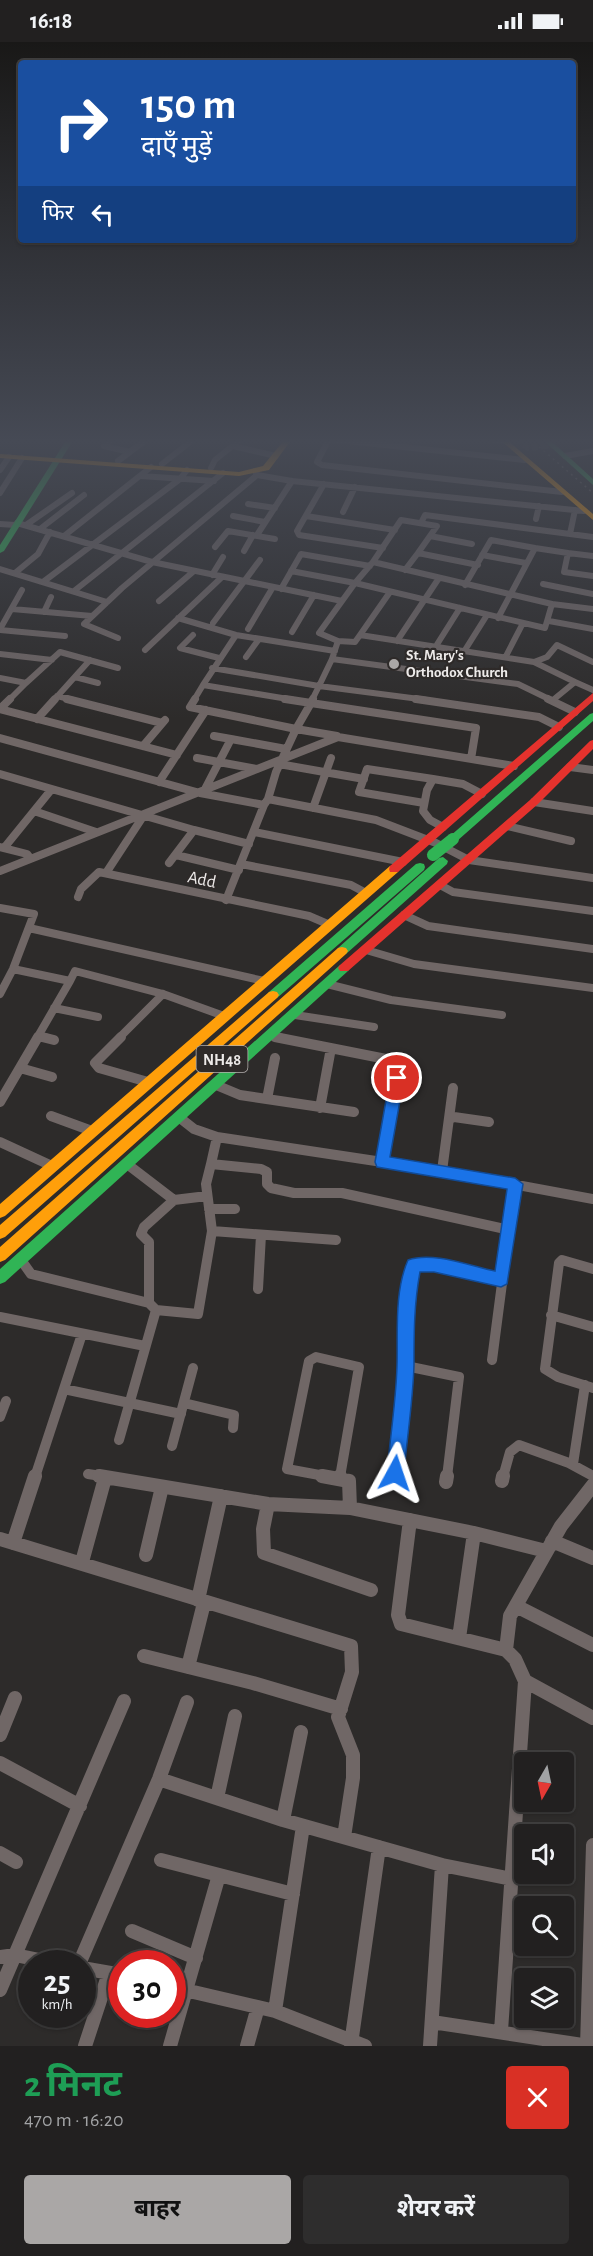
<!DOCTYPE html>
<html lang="hi">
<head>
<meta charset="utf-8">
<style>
  body { margin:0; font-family:"Alegreya Sans","Noto Sans Devanagari",sans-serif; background:#2e2d2d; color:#f1f3f6; height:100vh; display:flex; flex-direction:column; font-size:22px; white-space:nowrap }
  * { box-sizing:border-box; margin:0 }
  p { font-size:20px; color:#a2a3a5 }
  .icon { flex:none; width:33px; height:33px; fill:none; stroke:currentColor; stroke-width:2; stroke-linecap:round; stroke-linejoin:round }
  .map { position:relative; height:2004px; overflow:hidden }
  .panel { display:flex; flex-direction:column; background:#222020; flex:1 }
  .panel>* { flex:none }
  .guide { position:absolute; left:18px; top:18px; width:558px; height:183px; border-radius:6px; box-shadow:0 2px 4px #0004,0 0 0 2px #3f3e3e; background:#1a4fa0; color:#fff; overflow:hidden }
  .needle { width:39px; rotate:189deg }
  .buttons { position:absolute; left:514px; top:1710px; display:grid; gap:12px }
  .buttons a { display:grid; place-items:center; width:60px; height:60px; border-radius:6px; background:#222020; box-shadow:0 2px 4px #0004,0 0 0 2px #3f3e3e; font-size:30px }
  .speed { position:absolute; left:18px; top:1908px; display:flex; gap:12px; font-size:30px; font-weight:700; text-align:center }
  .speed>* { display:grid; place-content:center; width:78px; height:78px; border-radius:50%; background:#222020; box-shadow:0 2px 4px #0004,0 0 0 2px #3f3e3e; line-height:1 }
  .speed small { font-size:15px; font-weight:400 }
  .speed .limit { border:9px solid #d22; background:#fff; color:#111 }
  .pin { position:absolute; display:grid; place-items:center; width:51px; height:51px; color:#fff; margin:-26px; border:3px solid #fff; border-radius:50%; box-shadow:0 2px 6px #0007 }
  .me { position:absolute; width:66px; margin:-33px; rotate:5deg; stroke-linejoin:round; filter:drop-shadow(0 0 4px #0008) }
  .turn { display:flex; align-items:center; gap:21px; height:126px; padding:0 24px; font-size:27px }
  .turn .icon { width:78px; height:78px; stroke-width:2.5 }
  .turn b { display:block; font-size:42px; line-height:51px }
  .then { display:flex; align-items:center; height:57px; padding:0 24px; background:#0003; gap:12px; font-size:22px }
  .round { display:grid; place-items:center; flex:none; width:63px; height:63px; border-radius:6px; background:#2e2d2d }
  .summary { display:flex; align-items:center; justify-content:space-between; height:102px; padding:0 24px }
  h1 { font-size:36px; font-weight:700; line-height:45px; color:#1e9e55 }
  .cta { display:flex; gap:12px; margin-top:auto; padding:12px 24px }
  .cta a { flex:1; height:69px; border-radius:6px; background:#aaa7a6; color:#111; font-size:24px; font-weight:700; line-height:69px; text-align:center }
  .cta a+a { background:#2e2d2d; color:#f1f3f6 }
  .status { display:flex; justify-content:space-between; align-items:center; height:42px; padding:0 30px; background:#222020; direction:ltr }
  .status svg { height:16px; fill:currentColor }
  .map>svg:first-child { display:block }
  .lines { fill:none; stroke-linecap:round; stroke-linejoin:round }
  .street-tunnel { stroke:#4a4847; stroke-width:6; stroke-dasharray:6 3; stroke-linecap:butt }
  .street-far3 { stroke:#706766; stroke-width:6 }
  .street-far2 { stroke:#706766; stroke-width:8 }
  .street-far1 { stroke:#706766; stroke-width:10 }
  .street { stroke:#706766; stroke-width:14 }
  .fast { fill:#30b455; fill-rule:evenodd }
  .slow { fill:#ff9f0a; fill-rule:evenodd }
  .jam { fill:#e5322d; fill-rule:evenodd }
  .rail { stroke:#696361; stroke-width:1.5; stroke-dasharray:2 4; stroke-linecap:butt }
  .fast-bridge { stroke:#30b455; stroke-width:12 }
  .route { fill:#1a73e8; stroke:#114b97; stroke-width:1.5 }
  .poi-dot { fill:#aaa7a6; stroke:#2e2a29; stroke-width:2 }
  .labels { text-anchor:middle; stroke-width:4.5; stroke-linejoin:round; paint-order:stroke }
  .far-poi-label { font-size:15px; font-weight:bold; fill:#edeae9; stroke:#2e2a29; text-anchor:start }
  .shield { fill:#2e2a29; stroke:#b4b0af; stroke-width:1.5 }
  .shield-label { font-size:16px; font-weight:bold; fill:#edeae9 }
  .street-label { font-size:18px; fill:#edeae9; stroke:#2e2a29 }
</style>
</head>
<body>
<div class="status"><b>16:18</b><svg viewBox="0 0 49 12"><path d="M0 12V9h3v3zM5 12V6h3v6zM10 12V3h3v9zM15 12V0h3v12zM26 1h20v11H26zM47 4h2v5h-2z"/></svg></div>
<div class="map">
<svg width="593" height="2004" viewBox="0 0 593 2004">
  <rect width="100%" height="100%" fill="#2d2b2a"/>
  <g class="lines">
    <path class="street-tunnel" d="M517 397 528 406 546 404 538 397"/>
    <path class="street-far3" d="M112 397 104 404 130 410
      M486 397 504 399
      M233 404 276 414
      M565 414 593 409
      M525 418 329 397 317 420 322 423 562 450
      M118 419 147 397
      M162 422 194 397
      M211 426 215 418 241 397
      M0 428 9 415
      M255 429 257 433 292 439 584 469
      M141 434 214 439
      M324 442 297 489 299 493 383 506
      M0 451 22 416
      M248 462 275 466
      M343 470 355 445
      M233 474 265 480
      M306 474 395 488
      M536 477 539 464
      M17 481 152 520 342 559
      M421 481 425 473 593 495
      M0 482 15 483
      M26 483 72 451
      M40 487 84 453
      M570 492 575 468
      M257 493 292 439
      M64 494 151 425
      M430 494 472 502
      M215 505 228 489 275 497
      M244 509 253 493
      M482 513 526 521
      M593 514 568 511 564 530 593 534
      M373 520 401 478 437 484 418 511
      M373 520 552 562 545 586 355 541Z
      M0 527 107 560
      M405 528 418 511 478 523
      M291 529 355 541
      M15 531 38 512 50 490
      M212 533 223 515
      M43 540 180 437 187 428
      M543 542 593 552
      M465 543 491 498 535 506
      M281 547 301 512 370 524
      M74 549 223 431
      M159 559 194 529
      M552 562 593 567
      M12 567 92 574
      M44 570 51 555
      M178 576 236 593 335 609
      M498 576 535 506 568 511
      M549 579 593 587
      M213 581 260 518
      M0 587 22 548
      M248 587 273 545
      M0 588 65 594
      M292 590 314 553
      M193 593 180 606 219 616
      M236 593 203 643 294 658
      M360 593 390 550
      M118 596 84 582 122 546 257 433
      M338 599 319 591 355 541
      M397 599 439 536
      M436 604 460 566
      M145 608 222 535
      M465 608 487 573
      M0 612 52 618
      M506 614 523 581
      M246 615 259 597
      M332 617 338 599 355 600 360 593 534 620 575 640
      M534 620 547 615 557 603 593 620
      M212 626 319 644 332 617 518 642 551 658
      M75 635 98 641
      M0 636 26 641 9 658
      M26 641 60 610 118 626
      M57 654 73 658
      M54 658 90 618
      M194 658 203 643
      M312 658 319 644 427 658
      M553 658 575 640 593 648"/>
    <path class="street-far2" d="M67 657 162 681
      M195 657 190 665 296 687 276 730 268 757
      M285 657 311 661 313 657
      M416 657 539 675 559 685
      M548 657 575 670
      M0 667 10 657
      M0 667 177 713
      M37 677 55 657
      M214 694 231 697
      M337 694 296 687 311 661 476 686 471 717
      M0 696 200 751 264 763 268 757 376 778 436 801 469 818 593 836
      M143 704 165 678
      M197 716 257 727
      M279 722 364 737
      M570 725 593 728
      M0 732 194 788
      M159 740 206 668
      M204 749 231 697 286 707
      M534 760 593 769
      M424 761 359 750 367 727 433 737
      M313 766 331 716
      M34 769 96 790
      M507 784 571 799
      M443 785 430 778 423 769 427 748 433 737 463 742 482 752
      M254 790 403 820
      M0 805 27 812 30 816
      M4 806 51 748
      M176 813 239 828
      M169 821 194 788 249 802
      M241 822 351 843 366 851
      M0 829 338 695 514 724
      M106 831 144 773
      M440 843 453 850 593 869
      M78 855 81 847 99 830 309 874 330 883
      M226 858 264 763
      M0 866 34 872 13 927 0 952
      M404 873 428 884 593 907
      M29 886 264 939
      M366 908 414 922 593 946
      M13 927 70 939 75 929 163 952 224 974
      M327 942 391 958 502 973
      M54 966 98 975
      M295 973 374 985
      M38 994 48 996
      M271 994 283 996
      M37 996 70 939
      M119 996 163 952"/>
    <path class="street-far1" d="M42 995 54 998
      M121 995 95 1021 99 1026 148 1040
      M275 995 386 1017
      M20 1026 52 1035
      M216 1043 240 1053 354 1070
      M267 1057 275 1016
      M0 1060 38 995
      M320 1066 331 1006
      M51 1074 92 1089
      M180 1076 194 1087 217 1095 442 1129 593 1157
      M449 1077 454 1075 489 1080
      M217 1095 211 1122 261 1127 267 1130V1142L271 1146 294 1151H342L510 1188
      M0 1100 52 1124
      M382 1120 397 1036
      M127 1122 174 1158
      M442 1129 453 1046
      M209 1167H235
      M212 1189 336 1198
      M21 1218 31 1232 149 1261 156 1268 119 1398
      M593 1227 562 1218 559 1221 545 1327 558 1335 593 1346
      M258 1247 261 1193
      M149 1261V1200L141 1192 144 1185 174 1158 207 1154
      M156 1268 198 1272 212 1189 206 1142 211 1122
      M551 1273 593 1285
      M0 1275 145 1304
      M492 1318 515 1142
      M406 1324 459 1335 447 1435
      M64 1347 181 1372
      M184 1361 234 1373 233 1386
      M0 1375 6 1359
      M172 1404 193 1326
      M573 1422 585 1343
      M395 1431 406 1324 408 1251 414 1223H434L501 1237
      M88 1432 108 1435
      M35 1435 82 1292
      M330 1435 287 1427 309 1319 316 1315 359 1325 340 1435
      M503 1435 510 1410 519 1403 569 1421 593 1434"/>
    <path class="street" d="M99 1434 268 1462 350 1466 474 1491 546 1509
      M322 1434 349 1439 350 1466
      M340 1436V1434
      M502 1439 503 1434
      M446 1440 447 1434
      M268 1462 263 1487 264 1511 371 1548
      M410 1478 398 1573 401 1582 506 1608
      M0 1497 351 1604 352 1630 338 1675 353 1713V1736L344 1795
      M552 1499 593 1516
      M13 1501 35 1434
      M146 1513 162 1445
      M82 1520 105 1436
      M198 1558 221 1454
      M516 1564 593 1603
      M459 1596 474 1491
      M144 1614 253 1641 341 1667
      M188 1625 204 1561
      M525 1639 593 1676
      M0 1693 15 1656
      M0 1721 80 1764
      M159 1737 283 1778 442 1823
      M217 1756 235 1674
      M283 1778 301 1690
      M0 1811 16 1820
      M161 1818 293 1852
      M132 1889 196 1916
      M0 1915 15 1913 59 1922
      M79 1922 159 1737 187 1660
      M82 1926 122 1933
      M172 1945 275 1969 365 2004
      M0 1948 124 1659
      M275 1969 303 1784
      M432 1980 589 2004
      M501 1989 525 1639 515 1617 506 1608 510 1574 561 1484 593 1443
      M351 2002 379 1805
      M85 2004 109 1931
      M170 2004 219 1833
      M247 2004 258 1965
      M430 2004 442 1823 512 1837
      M587 2004 593 1803"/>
    <path class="fast" d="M67 397H74L4 509 0 511V503Z
      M542 397H549L593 437V443Z
      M593 671V679L457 799H449L448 797 449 795 590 672Z
      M443 815 448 819 447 822 346 912H338L336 909 338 906 439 816Z
      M420 821 424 822 425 825 424 828 277 956H269L267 953 269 950 416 822Z
      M344 922 350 926 348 929 5 1240 0 1242V1227L340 923Z"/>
    <path class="slow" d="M285 397H292L269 428 239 434 0 416V412L239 430 263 424Z
      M499 397H506L593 472V478Z
      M394 823 398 824 399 827 398 830 5 1174 0 1176V1162L390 824Z
      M342 905 346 906 348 909 346 912 5 1218 0 1220V1205L338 906Z
      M273 949 277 950 279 953 277 956 5 1195 0 1197V1183L269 950Z"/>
    <path class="jam" d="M593 651V659L398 830H390L389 827 390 824Z
      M593 698V707L538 762 348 929H340L338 926 340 923 530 758 590 699Z"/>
    <path class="rail" d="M530 397 593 451"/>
    <path class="fast-bridge" d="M433 813 453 797"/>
  </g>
  <linearGradient id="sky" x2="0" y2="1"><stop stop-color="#191817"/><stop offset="0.59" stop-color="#464a55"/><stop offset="1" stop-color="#464a55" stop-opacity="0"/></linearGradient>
  <rect width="593" height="677" fill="url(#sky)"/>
  <path class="route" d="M397 1030 404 1036 390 1115 515 1136 523 1142 507 1242 501 1245 434 1230H420C414 1262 414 1292 414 1323 413 1359 407 1395 404 1431L402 1437 395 1440 389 1437 387 1431C390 1396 396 1359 397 1324 398 1290 394 1250 408 1218 433 1209 470 1224 495 1229L507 1147 377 1125 375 1120 390 1036Z"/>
  <circle class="poi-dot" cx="394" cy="622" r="6"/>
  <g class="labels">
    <g class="far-poi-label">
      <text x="406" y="618">St. Mary's<tspan x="406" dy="17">Orthodox Church</tspan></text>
    </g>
    <rect class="shield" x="196.5" y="1004" width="51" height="26" rx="4.5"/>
    <g class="shield-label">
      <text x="222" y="1023">NH48</text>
    </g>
    <g class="street-label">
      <text transform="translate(202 837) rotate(12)" y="6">Add</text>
    </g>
  </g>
</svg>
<div class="buttons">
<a><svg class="needle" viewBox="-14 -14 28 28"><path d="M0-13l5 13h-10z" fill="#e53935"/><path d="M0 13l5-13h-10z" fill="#a2a3a5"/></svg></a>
<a><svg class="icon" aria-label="sound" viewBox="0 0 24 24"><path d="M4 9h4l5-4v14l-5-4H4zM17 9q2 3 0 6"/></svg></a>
<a><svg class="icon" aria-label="search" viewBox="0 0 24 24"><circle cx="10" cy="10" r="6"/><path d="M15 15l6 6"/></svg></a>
<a><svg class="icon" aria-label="layers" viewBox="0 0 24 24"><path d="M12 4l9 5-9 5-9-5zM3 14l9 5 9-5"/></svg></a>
</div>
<div class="speed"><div>25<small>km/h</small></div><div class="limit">30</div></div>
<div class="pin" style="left:397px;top:1036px;background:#d93025"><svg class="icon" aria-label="arrive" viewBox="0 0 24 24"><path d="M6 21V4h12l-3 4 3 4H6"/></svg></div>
<svg class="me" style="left:395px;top:1431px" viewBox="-20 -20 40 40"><path d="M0-17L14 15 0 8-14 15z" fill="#1a73e8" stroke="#fff" stroke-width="4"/></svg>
<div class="guide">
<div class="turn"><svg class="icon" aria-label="right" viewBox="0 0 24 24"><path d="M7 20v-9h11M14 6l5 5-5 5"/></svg><div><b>150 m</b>दाएँ मुड़ें</div></div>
<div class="then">फिर<svg class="icon" aria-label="left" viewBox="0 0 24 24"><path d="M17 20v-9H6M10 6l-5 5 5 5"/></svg></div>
</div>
</div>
<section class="panel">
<div class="summary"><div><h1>2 मिनट</h1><p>470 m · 16:20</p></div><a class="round" style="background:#d93025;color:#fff"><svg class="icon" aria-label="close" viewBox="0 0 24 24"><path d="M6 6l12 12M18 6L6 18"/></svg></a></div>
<div class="cta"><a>बाहर</a><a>शेयर करें</a></div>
</section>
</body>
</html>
